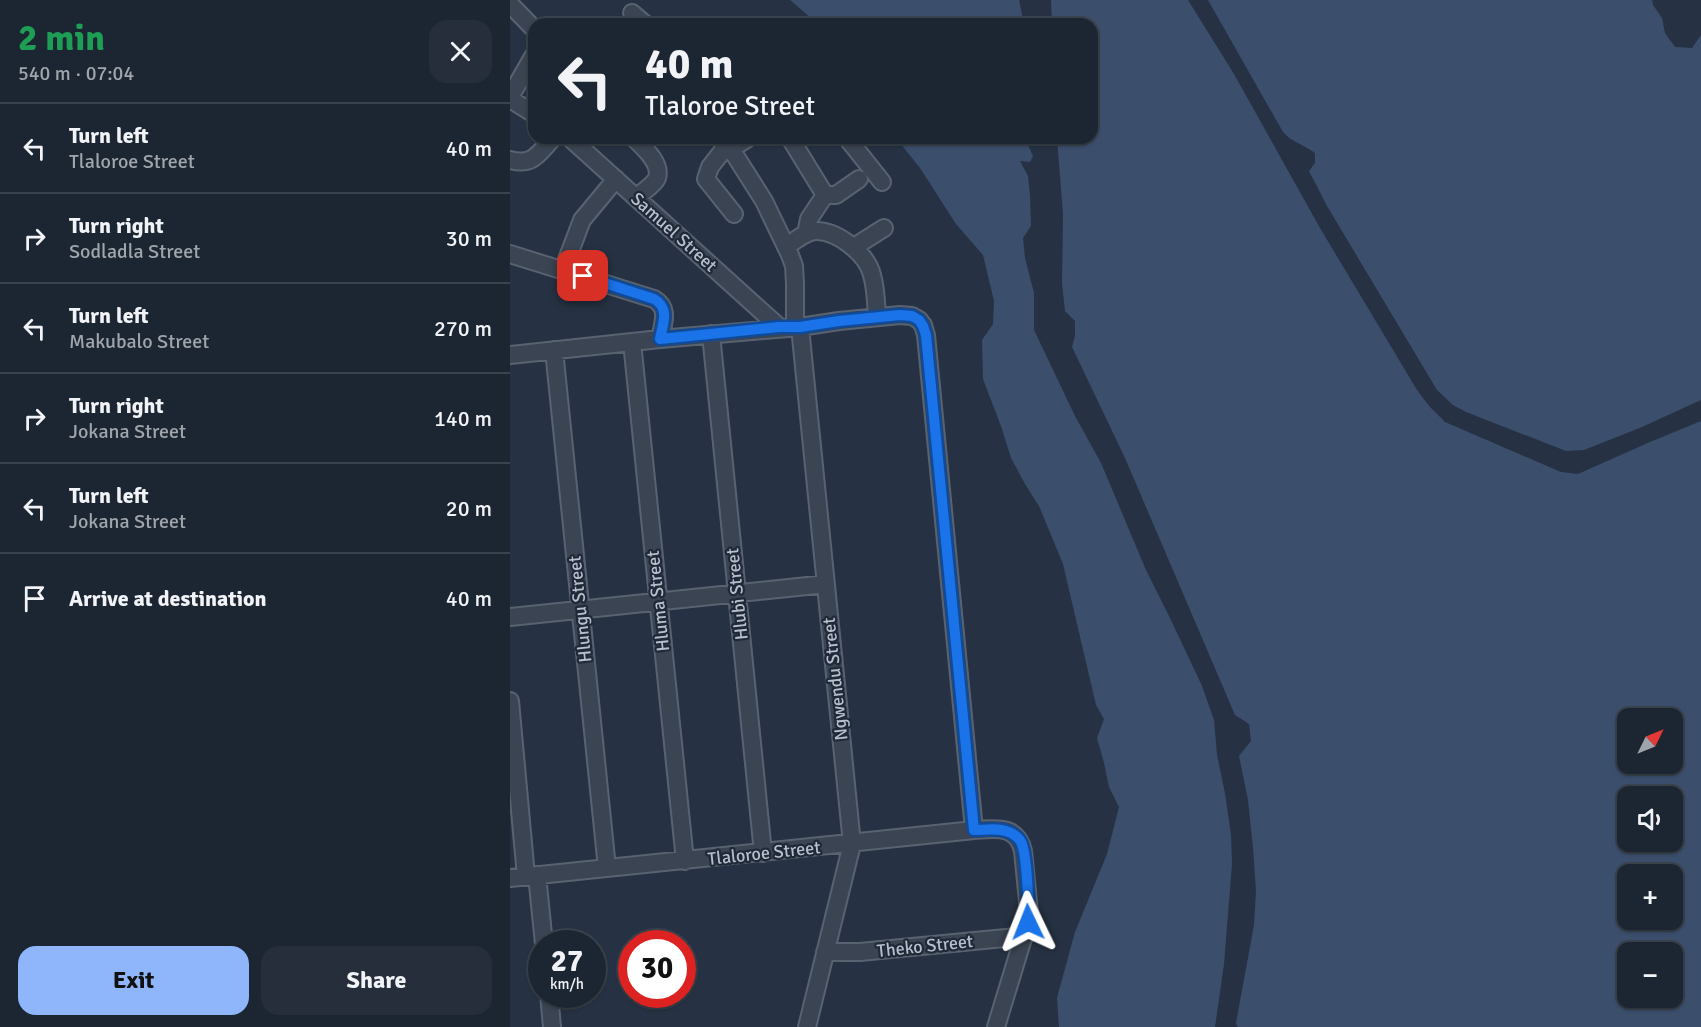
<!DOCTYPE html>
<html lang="en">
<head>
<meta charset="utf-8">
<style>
  body { margin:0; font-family:Signika,sans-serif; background:#252e3a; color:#f1f3f6; height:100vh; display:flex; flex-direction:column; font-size:22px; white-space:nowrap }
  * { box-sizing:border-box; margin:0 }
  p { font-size:20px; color:#a0a5ac }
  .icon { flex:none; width:33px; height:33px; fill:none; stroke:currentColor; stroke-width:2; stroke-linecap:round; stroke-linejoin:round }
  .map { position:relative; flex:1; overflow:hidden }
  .sheet { display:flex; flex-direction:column; background:#1c2632; width:510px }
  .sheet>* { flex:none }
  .banner { position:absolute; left:18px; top:18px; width:570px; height:126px; border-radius:18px; box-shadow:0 2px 4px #0004,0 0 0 2px #3a434d; background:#1c2632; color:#f1f3f6; overflow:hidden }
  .needle { width:39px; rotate:47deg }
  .tools { position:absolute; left:1107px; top:708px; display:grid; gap:12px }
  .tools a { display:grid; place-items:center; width:66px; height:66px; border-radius:12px; background:#1c2632; box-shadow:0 2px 4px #0004,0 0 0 2px #3a434d; font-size:30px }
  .speed { position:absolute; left:18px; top:930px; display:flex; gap:12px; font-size:30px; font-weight:700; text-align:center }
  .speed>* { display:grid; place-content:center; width:78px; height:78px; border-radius:50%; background:#1c2632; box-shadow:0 2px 4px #0004,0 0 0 2px #3a434d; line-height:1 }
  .speed small { font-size:15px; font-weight:400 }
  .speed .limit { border:9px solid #d22; background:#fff; color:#111 }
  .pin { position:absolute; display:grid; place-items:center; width:51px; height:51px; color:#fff; margin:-26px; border-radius:12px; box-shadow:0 3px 9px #0006 }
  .me { position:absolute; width:66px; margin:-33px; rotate:358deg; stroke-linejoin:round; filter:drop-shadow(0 0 4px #0008) }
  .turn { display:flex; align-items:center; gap:21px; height:126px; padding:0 18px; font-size:27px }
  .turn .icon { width:78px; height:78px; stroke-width:2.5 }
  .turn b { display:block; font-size:42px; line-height:51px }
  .round { display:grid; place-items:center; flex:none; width:63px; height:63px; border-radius:18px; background:#252e3a }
  .overview { display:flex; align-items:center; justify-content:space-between; height:102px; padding:0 18px }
  h1 { font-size:36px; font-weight:800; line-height:45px; color:#1e9e55 }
  .action { display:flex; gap:12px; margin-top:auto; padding:12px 18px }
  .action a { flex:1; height:69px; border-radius:18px; background:#8fb6fa; color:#111; font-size:24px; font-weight:800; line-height:69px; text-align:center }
  .action a+a { background:#252e3a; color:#f1f3f6 }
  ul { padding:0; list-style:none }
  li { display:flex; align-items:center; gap:18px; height:90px; padding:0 18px; border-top:2px solid #3a434d }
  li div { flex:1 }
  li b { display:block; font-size:22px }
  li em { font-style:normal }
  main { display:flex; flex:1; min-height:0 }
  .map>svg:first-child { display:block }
  .water { fill:#3b4e6c; fill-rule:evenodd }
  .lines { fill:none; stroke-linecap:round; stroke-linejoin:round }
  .minor-casing { stroke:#596270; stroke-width:20 }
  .minor { stroke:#3b4452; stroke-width:16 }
  .route-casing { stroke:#114b97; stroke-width:15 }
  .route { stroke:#1a73e8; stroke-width:10 }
  .labels { text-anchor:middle; stroke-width:4.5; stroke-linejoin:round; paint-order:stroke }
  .street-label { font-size:18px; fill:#b8bfcc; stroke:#1f2938 }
</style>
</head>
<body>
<main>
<section class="sheet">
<div class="overview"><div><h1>2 min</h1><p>540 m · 07:04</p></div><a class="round"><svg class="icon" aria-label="close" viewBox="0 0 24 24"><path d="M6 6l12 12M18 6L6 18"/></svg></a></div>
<ul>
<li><svg class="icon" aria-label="left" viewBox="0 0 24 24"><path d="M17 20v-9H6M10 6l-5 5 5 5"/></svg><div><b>Turn left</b><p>Tlaloroe Street</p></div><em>40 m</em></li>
<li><svg class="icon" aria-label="right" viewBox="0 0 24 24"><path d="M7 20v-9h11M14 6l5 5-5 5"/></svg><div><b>Turn right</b><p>Sodladla Street</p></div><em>30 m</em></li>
<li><svg class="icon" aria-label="left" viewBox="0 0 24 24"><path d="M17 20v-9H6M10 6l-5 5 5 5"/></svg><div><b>Turn left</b><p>Makubalo Street</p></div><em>270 m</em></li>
<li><svg class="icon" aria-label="right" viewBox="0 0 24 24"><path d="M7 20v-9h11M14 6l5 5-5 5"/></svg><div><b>Turn right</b><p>Jokana Street</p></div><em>140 m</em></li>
<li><svg class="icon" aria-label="left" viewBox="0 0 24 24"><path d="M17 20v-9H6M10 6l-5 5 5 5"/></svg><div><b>Turn left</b><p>Jokana Street</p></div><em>20 m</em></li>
<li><svg class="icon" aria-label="arrive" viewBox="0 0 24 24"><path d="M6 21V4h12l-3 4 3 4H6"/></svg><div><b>Arrive at destination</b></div><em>40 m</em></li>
</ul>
<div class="action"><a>Exit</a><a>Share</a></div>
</section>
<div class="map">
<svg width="1191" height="1027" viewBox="0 0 1191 1027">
  <rect width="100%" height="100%" fill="#263243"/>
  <path class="water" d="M280 0H509L514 24H305L301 18Z
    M541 0H678L724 74 810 228 907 390 919 406 935 422 1051 472 1068 474 1140 442 1191 421V1027H728L726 1023 744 925 746 891 743 848 738 800 729 756 741 741 739 724 725 715 615 458 562 347 565 336V321L555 311 552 283 553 214 547 138H582V24H542ZM1118 718H1162V764H1118ZM1118 796H1162V842H1118ZM1118 874H1162V920H1118ZM1118 952H1162V998H1118Z
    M698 0H1142L1143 5 1152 18 1155 33 1165 47 1182 48 1191 35V400L1132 427 1074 450 1056 451 956 412 943 405 927 390 817 206 799 171 805 163V153C793 144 783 143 773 132Z
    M386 138H515L523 156 520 162 510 161 518 176 520 195 521 226 513 238 515 258 524 293V330L565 416 591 463 636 570 659 616 692 686 704 720 707 755 715 793 721 835 722 864 714 964 705 1027H549L547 998 565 932 597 854 609 807 599 787 594 763 587 738 594 719 586 705 553 564 529 506 515 484 501 458 492 429 473 379 472 340 483 324 484 301 473 255 446 224 410 168Z"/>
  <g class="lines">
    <g class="minor-casing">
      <path id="minor" d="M0 4 24 29
        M122 13 135 24
        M0 97 24 55
        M0 99 24 114
        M60 138 269 327
        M124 138C133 147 152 163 147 178 144 185 132 192 126 198
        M214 138 254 201 280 255 284 266 285 283V327
        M280 138 315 195 299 219 296 234
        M337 138 372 182
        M218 144 200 167 196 179 224 214
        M221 149 238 138
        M0 160C23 166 28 154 43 138
        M315 195H326L349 179
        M276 247C284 241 295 232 305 231 327 230 357 254 362 275 366 288 366 304 367 317
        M344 247 374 228
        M0 254 144 299C160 308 153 323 150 339
        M53 270 72 220 106 179
        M290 327 342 844 297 1027
        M201 334 253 853
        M122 342 175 861
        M44 350 97 868
        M0 355 150 339 290 327 329 321 390 315 402 316 409 320 413 325 416 335 464 830
        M0 617 316 584
        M0 701 16 876
        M27 875 34 944
        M0 878 464 830C485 829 507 824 513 851L519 912 518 922 486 1027
        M315 952H350L515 936
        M39 994 42 1027"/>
    </g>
    <use href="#minor" class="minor"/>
  </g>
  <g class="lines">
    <g class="route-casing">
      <path id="route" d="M73 276 144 299C160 308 153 323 150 339L269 327H290L329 321 390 315 402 316 409 320 413 326 416 335 464 830C475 830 491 827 501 833 505 835 509 838 511 842 517 853 519 908 518 922"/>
    </g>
    <use href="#route" class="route"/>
  </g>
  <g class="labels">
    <g class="street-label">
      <text transform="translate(164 232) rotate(42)" y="6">Samuel Street</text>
      <text transform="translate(227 594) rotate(-96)" y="6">Hlubi Street</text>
      <text transform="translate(148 601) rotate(-96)" y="6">Hluma Street</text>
      <text transform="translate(70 609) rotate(-96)" y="6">Hlungu Street</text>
      <text transform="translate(325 679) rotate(-96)" y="6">Ngwendu Street</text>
      <text transform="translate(254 853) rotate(-6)" y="6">Tlaloroe Street</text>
      <text transform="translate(415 946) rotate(-6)" y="6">Theko Street</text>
    </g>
  </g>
</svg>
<div class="tools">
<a><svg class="needle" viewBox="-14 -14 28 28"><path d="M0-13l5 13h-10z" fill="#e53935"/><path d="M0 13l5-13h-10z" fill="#a0a5ac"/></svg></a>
<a><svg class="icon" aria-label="sound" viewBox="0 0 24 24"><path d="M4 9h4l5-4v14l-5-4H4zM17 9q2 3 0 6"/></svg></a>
<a>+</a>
<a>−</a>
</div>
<div class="speed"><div>27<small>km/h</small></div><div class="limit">30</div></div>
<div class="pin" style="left:73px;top:276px;background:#d93025"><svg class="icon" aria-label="arrive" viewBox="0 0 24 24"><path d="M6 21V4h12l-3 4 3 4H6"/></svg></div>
<svg class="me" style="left:518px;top:922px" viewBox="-20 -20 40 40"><path d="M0-17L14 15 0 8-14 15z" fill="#1a73e8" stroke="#fff" stroke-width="4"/></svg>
<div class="banner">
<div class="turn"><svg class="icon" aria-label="left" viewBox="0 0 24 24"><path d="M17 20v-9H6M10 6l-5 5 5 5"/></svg><div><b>40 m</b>Tlaloroe Street</div></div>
</div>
</div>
</main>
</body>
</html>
